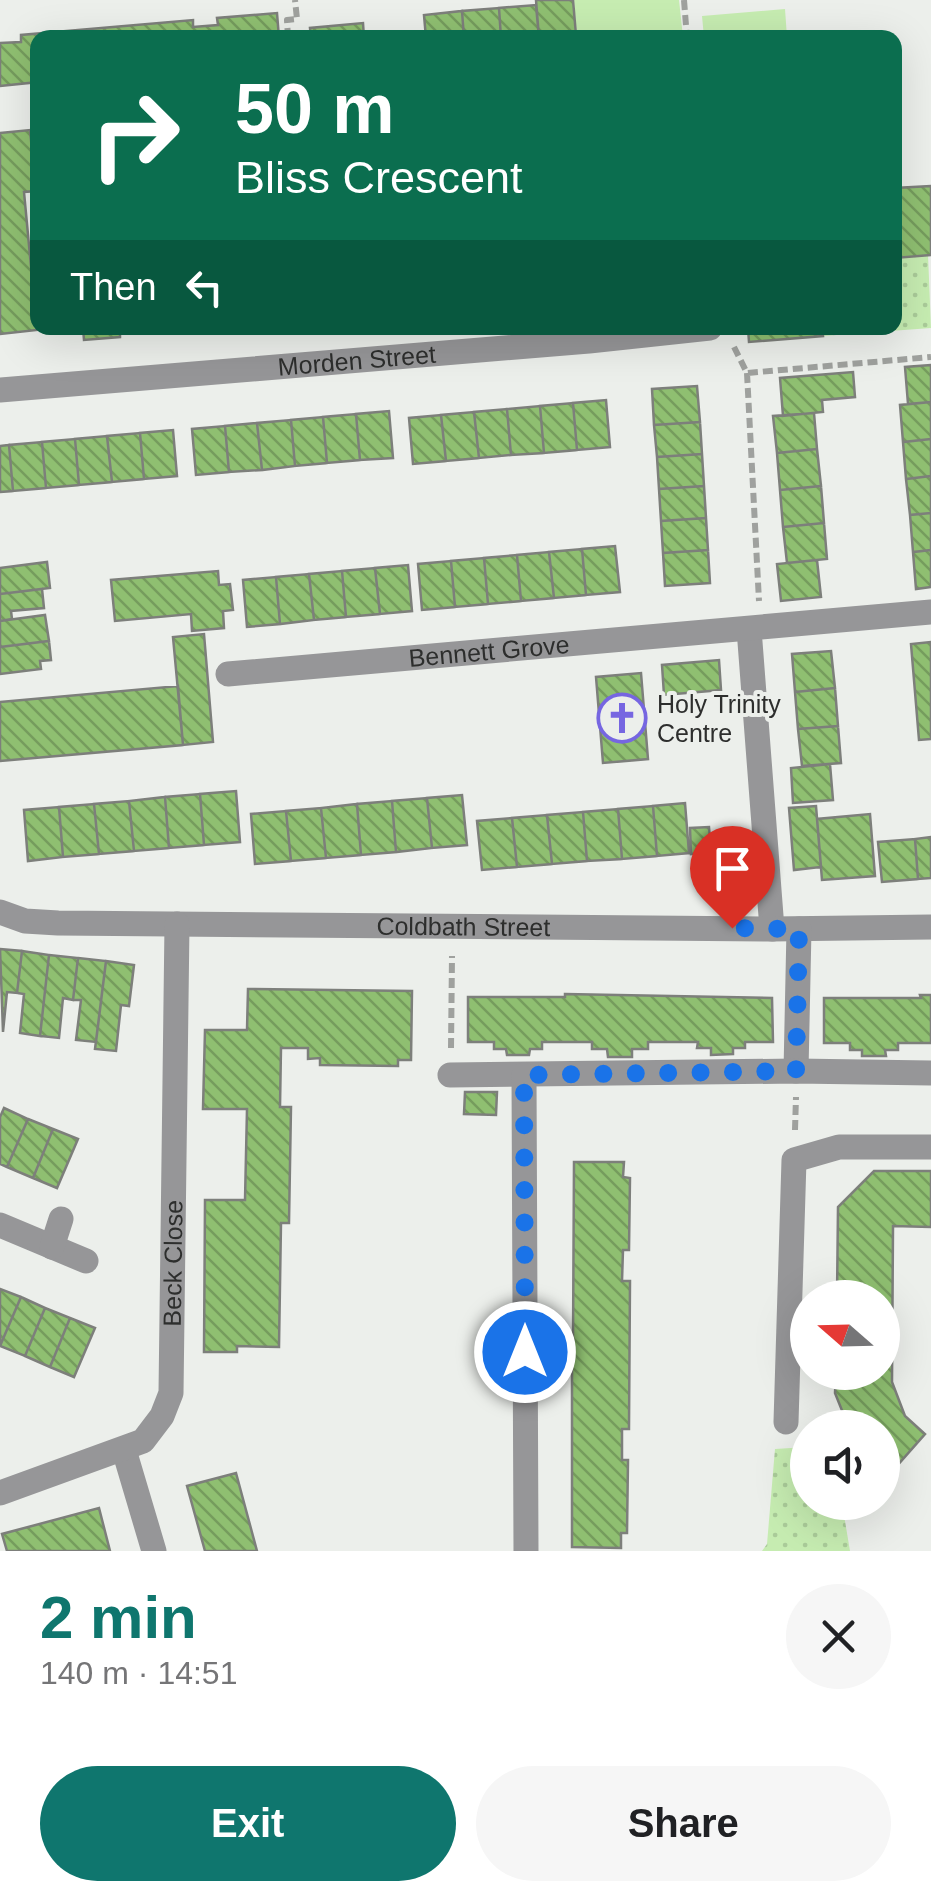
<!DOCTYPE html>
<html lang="en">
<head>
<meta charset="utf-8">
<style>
  body { margin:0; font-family:Helvetica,sans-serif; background:#f6f6f6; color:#202124; height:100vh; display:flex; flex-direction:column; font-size:38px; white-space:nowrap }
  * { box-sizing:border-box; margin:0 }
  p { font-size:32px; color:#757577 }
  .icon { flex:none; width:55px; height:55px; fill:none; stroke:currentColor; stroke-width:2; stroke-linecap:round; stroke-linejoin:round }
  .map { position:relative; height:1551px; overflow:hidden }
  .sheet { display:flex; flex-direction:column; background:#fff; flex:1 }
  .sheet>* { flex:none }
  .top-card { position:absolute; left:30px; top:30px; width:872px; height:305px; border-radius:20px; box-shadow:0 10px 40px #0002; background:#0b6e4f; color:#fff; overflow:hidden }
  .needle { width:65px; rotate:290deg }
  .fabs { position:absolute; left:790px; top:1280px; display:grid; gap:20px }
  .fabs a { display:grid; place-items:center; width:110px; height:110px; border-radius:50%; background:#fff; box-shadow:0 10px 40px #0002; font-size:50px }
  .pin { position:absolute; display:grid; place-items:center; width:85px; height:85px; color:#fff; margin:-102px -42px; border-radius:50% 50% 50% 0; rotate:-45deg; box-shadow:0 0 10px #0007 }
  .pin .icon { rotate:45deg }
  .me { position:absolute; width:110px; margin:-55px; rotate:0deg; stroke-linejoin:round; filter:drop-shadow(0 0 8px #0008) }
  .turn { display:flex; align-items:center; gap:35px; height:210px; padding:0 40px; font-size:45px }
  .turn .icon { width:130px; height:130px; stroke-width:2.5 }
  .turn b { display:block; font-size:70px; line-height:85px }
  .then { display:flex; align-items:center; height:95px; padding:0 40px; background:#0003; gap:20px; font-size:38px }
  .round { display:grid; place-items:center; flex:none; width:105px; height:105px; border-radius:52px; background:#f6f6f6 }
  .overview { display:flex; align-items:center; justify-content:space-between; height:170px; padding:0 40px }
  h1 { font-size:60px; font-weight:800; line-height:75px; color:#0f766e }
  .action { display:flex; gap:20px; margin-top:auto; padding:20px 40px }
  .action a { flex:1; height:115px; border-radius:60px; background:#0f766e; color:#fff; font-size:40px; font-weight:800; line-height:115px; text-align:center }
  .action a+a { background:#f6f6f6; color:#202124 }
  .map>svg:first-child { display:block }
  .green { fill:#c6ecb1 }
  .park { fill:url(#park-dots) }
  .building { fill:url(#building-back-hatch); stroke:#7d7f7b; stroke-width:2.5 }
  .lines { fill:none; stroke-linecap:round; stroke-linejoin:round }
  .path { stroke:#9fa19e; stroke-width:6; stroke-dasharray:10 5; stroke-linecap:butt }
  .minor { stroke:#969698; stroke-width:25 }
  .route { stroke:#1a73e8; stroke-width:18; stroke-dasharray:0 32.4 }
  .labels { text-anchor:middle; stroke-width:8; stroke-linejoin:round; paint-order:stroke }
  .street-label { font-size:25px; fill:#2d2e2d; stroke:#ecefeb }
  .poi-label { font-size:25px; fill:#2d2e2d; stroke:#ecefeb; text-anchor:start }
</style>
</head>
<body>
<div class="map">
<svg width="931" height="1551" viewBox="0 0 931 1551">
  <defs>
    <pattern id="park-dots" width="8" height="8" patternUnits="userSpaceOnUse" patternTransform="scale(2.5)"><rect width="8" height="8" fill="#c6ecb1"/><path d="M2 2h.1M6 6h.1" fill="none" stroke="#aacb99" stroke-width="1.8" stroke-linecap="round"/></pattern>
    <pattern id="building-back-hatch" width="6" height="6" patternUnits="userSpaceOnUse" patternTransform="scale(2.5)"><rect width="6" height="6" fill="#8fbf71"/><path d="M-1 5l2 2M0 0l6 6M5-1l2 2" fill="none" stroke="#759c5d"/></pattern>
  </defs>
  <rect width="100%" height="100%" fill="#ecefeb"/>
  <path class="green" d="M574 0H679L683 37H577Z
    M785 9 787 37H704L702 16Z"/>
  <path class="park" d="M928 255 931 328 823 336 822 328H895V258Z
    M807 1447 808 1502 842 1503 850 1551H762L767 1544 775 1449Z"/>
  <path class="building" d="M536 0H573L576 35 539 38Z
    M536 5 539 38H501L499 8Z
    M499 8 501 38H464L462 11Z
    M462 11 464 38H426L424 15Z
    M277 13 279 38H38V82L0 86V43L21 42V35L193 20V27L218 25 217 18Z
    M363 23 364 38H311L310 28Z
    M30 130 36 191 24 192 37 330 0 334V133Z
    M931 186V255L895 258V188Z
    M83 328H120V337L84 340Z
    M748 328H822L823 336 749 342Z
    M931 365V402L908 404 905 367Z
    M853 372 855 397 822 400 823 412 783 416 780 378Z
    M697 386 700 422 654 425 652 389Z
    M606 400 610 447 577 450 573 403Z
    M931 402V439L903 442 900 405Z
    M573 403 577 450 544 453 540 406Z
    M540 406 544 453 511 455 507 409Z
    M507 409 511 455 479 458 474 412Z
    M389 411 393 458 360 460 356 414Z
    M474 412 479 458 446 461 441 415Z
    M814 413 817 449 777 453 773 416Z
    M356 414 360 460 327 463 323 417Z
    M441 415 446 461 413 464 409 418Z
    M323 417 327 463 295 466 291 420Z
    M291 420 295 466 262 470 257 423Z
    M700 422 702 454 657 457 654 425Z
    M257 423 262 470 229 472 225 426Z
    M225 426 229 472 196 475 192 429Z
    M173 430 177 476 144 479 140 433Z
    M140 433 144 479 112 482 107 436Z
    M107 436 112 482 79 485 75 439Z
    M75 439 79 485 46 488 42 442Z
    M931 439V476L906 479 903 442Z
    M42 442 46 488 13 491 9 445Z
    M9 445 13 491 0 492V446Z
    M817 449 821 486 780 490 777 453Z
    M702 454 704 486 659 489 657 457Z
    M931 476V513L910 515 906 479Z
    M704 486 706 518 661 521 659 489Z
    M821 486 824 523 783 527 780 490Z
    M931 513V550L913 552 910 515Z
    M706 518 708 550 663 553 661 521Z
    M824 523 827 559 787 563 783 527Z
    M615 546 620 592 586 595 582 549Z
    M582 549 586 595 554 598 549 552Z
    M708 550 710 583 665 586 663 553Z
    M931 550V587L916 589 913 552Z
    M549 552 554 598 521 601 517 555Z
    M517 555 521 601 488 604 484 558Z
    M484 558 488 604 455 607 451 561Z
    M817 560 821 597 781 601 777 564Z
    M451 561 455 607 422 610 418 564Z
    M47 562 50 588 0 594V568Z
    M408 565 412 611 380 614 375 568Z
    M375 568 380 614 346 617 342 571Z
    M218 571 219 585 230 584 233 610 223 611 224 628 192 631 191 614 115 621 111 580Z
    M342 571 346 617 314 620 309 574Z
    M309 574 314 620 280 624 276 577Z
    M276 577 280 624 247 627 243 580Z
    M42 589 44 608 11 611 12 619 0 621V594Z
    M45 615 49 641 0 647V621Z
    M204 634 213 742 183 745 173 637Z
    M49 641 51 660 40 661 41 669 0 674V647Z
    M931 642V739L919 740 911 644Z
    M831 651 835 688 795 692 792 654Z
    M719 660 721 690 664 695 662 665Z
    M641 673 648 759 603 763 596 677Z
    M178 686 183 745 0 761V702Z
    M835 688 838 726 798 729 795 692Z
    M838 726 841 763 802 766 798 729Z
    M830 764 833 800 793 803 791 768Z
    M236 791 240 842 204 845 200 794Z
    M200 794 204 845 169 848 165 797Z
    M462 795 467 845 432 848 427 798Z
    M165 797 169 848 134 851 129 801Z
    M427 798 432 848 396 852 392 801Z
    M129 801 134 851 99 854 94 804Z
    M392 801 396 852 361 855 357 804Z
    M685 803 689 853 657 856 653 806Z
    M94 804 99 854 63 857 59 807Z
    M357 804 361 855 326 858 321 808Z
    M653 806 657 856 622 859 618 809Z
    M816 806 821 867 794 870 789 808Z
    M59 807 63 857 28 861 24 810Z
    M321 808 326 858 291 861 286 811Z
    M618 809 622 859 587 861 583 812Z
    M286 811 291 861 255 864 251 814Z
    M583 812 587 861 552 864 547 815Z
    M870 814 875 876 822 880 817 819Z
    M547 815 552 864 517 867 512 818Z
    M512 818 517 867 482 870 477 821Z
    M709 827 711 852 691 854 690 828Z
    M931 837V878L918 879 915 839Z
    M915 839 918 879 882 882 878 842Z
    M0 949 22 951 17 993 7 992 3 1032Z
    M22 951 49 955 40 1036 20 1033 24 994 17 993Z
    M49 955 78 958 73 1000 63 998 59 1038 40 1036Z
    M78 958 106 961 96 1042 76 1040 81 1000H73Z
    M106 961 134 965 129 1006 121 1005 116 1051 95 1049Z
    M248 989 412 991 411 1060H398V1066L320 1065V1058L308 1059V1048H281L280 1107H291L289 1223H281L279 1347 237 1346V1352H204L205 1200H245L247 1109H203L205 1030H247Z
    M565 994 772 998 773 1042H745V1048H733V1054L711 1055V1048H697L698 1042H648V1049H632V1057H608L607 1049H592V1042H542V1049H530L529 1055H507L506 1049H494V1042H468V997H565Z
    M920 995H931V1043H898V1050H885L886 1056H862V1050H850V1043H824V998H921Z
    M465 1092H497L496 1115 464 1114Z
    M4 1108 28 1119 7 1167 0 1164V1117Z
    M28 1119 53 1129 33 1178 7 1167Z
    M53 1129 78 1139 57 1188 33 1178Z
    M574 1162H624L623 1177 630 1178 629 1250H623L622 1281H630L629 1429H622V1460H628L627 1533H621V1548L572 1547V1367H559V1342H573Z
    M874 1171H931V1227L893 1226 892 1382 905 1416 925 1434 888 1476 882 1471V1428H849L835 1393 836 1372H882V1298H837L838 1207Z
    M0 1289 21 1297 0 1346Z
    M21 1297 45 1308 25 1356 0 1346Z
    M45 1308 70 1318 50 1367 25 1356Z
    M70 1318 95 1328 74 1377 50 1367Z
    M236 1473 257 1551H205L187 1486Z
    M99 1508 110 1551H7L2 1534Z"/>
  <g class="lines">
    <path class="path" d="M684 0 687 38
      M288 38 287 20 297 19 295 0
      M734 347 747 373 931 357
      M747 373 759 601
      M451 1048 452 956
      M795 1130 796 1097"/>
    <g class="minor">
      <path id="s1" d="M0 390 589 341 710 328"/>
      <path d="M749 629 772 929"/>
      <path id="s2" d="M228 674 931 612"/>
      <path id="s3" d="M0 912 25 921 58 923 772 929 931 927"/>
      <path d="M796 1071 799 929"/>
      <path d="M450 1075 796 1071 931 1073"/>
      <path d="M524 1075 526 1551"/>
      <path d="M0 1225 86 1261"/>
      <path d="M52 1247 61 1219"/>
      <path d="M786 1422 794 1160 839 1147H931"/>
      <path d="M124 1450 154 1551"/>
      <path id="s4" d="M0 1493 143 1441 162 1416 171 1393 177 924"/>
    </g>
  </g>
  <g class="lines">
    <path class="route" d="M525 1352 524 1075 796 1071 799 929 732 928"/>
  </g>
  <defs>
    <g id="church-ring" transform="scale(2.5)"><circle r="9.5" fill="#ecefeb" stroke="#7666e1" stroke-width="1.5"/><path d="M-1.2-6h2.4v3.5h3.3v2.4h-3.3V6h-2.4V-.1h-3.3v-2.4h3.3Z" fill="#7666e1"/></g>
  </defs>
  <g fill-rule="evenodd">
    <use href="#church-ring" x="622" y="718"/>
  </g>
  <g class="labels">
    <g class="street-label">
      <text dy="9" stroke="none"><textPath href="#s1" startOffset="358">Morden Street</textPath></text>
      <text dy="9" stroke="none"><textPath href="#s2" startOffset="262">Bennett Grove</textPath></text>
      <text dy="9" stroke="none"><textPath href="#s3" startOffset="465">Coldbath Street</textPath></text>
      <text dy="9" stroke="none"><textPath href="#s4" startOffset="338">Beck Close</textPath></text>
    </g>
    <g class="poi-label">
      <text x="657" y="713">Holy Trinity<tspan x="657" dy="29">Centre</tspan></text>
    </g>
  </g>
</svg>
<div class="fabs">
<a><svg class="needle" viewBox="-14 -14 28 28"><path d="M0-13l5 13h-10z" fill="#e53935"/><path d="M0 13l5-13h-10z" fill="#757577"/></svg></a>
<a><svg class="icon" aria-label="sound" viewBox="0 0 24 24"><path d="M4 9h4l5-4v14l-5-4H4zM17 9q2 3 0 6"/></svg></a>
</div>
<div class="pin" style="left:732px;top:928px;background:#d93025"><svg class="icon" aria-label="arrive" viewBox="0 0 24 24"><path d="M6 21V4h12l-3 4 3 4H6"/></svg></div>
<svg class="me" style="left:525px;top:1352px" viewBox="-20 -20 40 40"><circle r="17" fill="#1a73e8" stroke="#fff" stroke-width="3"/><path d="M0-11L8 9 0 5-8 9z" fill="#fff"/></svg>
<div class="top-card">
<div class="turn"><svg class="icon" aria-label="right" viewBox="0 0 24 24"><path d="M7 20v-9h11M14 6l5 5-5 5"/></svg><div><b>50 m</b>Bliss Crescent</div></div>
<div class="then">Then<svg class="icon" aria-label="left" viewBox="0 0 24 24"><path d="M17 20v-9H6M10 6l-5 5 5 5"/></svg></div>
</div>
</div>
<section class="sheet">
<div class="overview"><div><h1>2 min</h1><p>140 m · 14:51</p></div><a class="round"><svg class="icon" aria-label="close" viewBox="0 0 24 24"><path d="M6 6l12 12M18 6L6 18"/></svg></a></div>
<div class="action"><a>Exit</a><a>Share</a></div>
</section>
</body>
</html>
